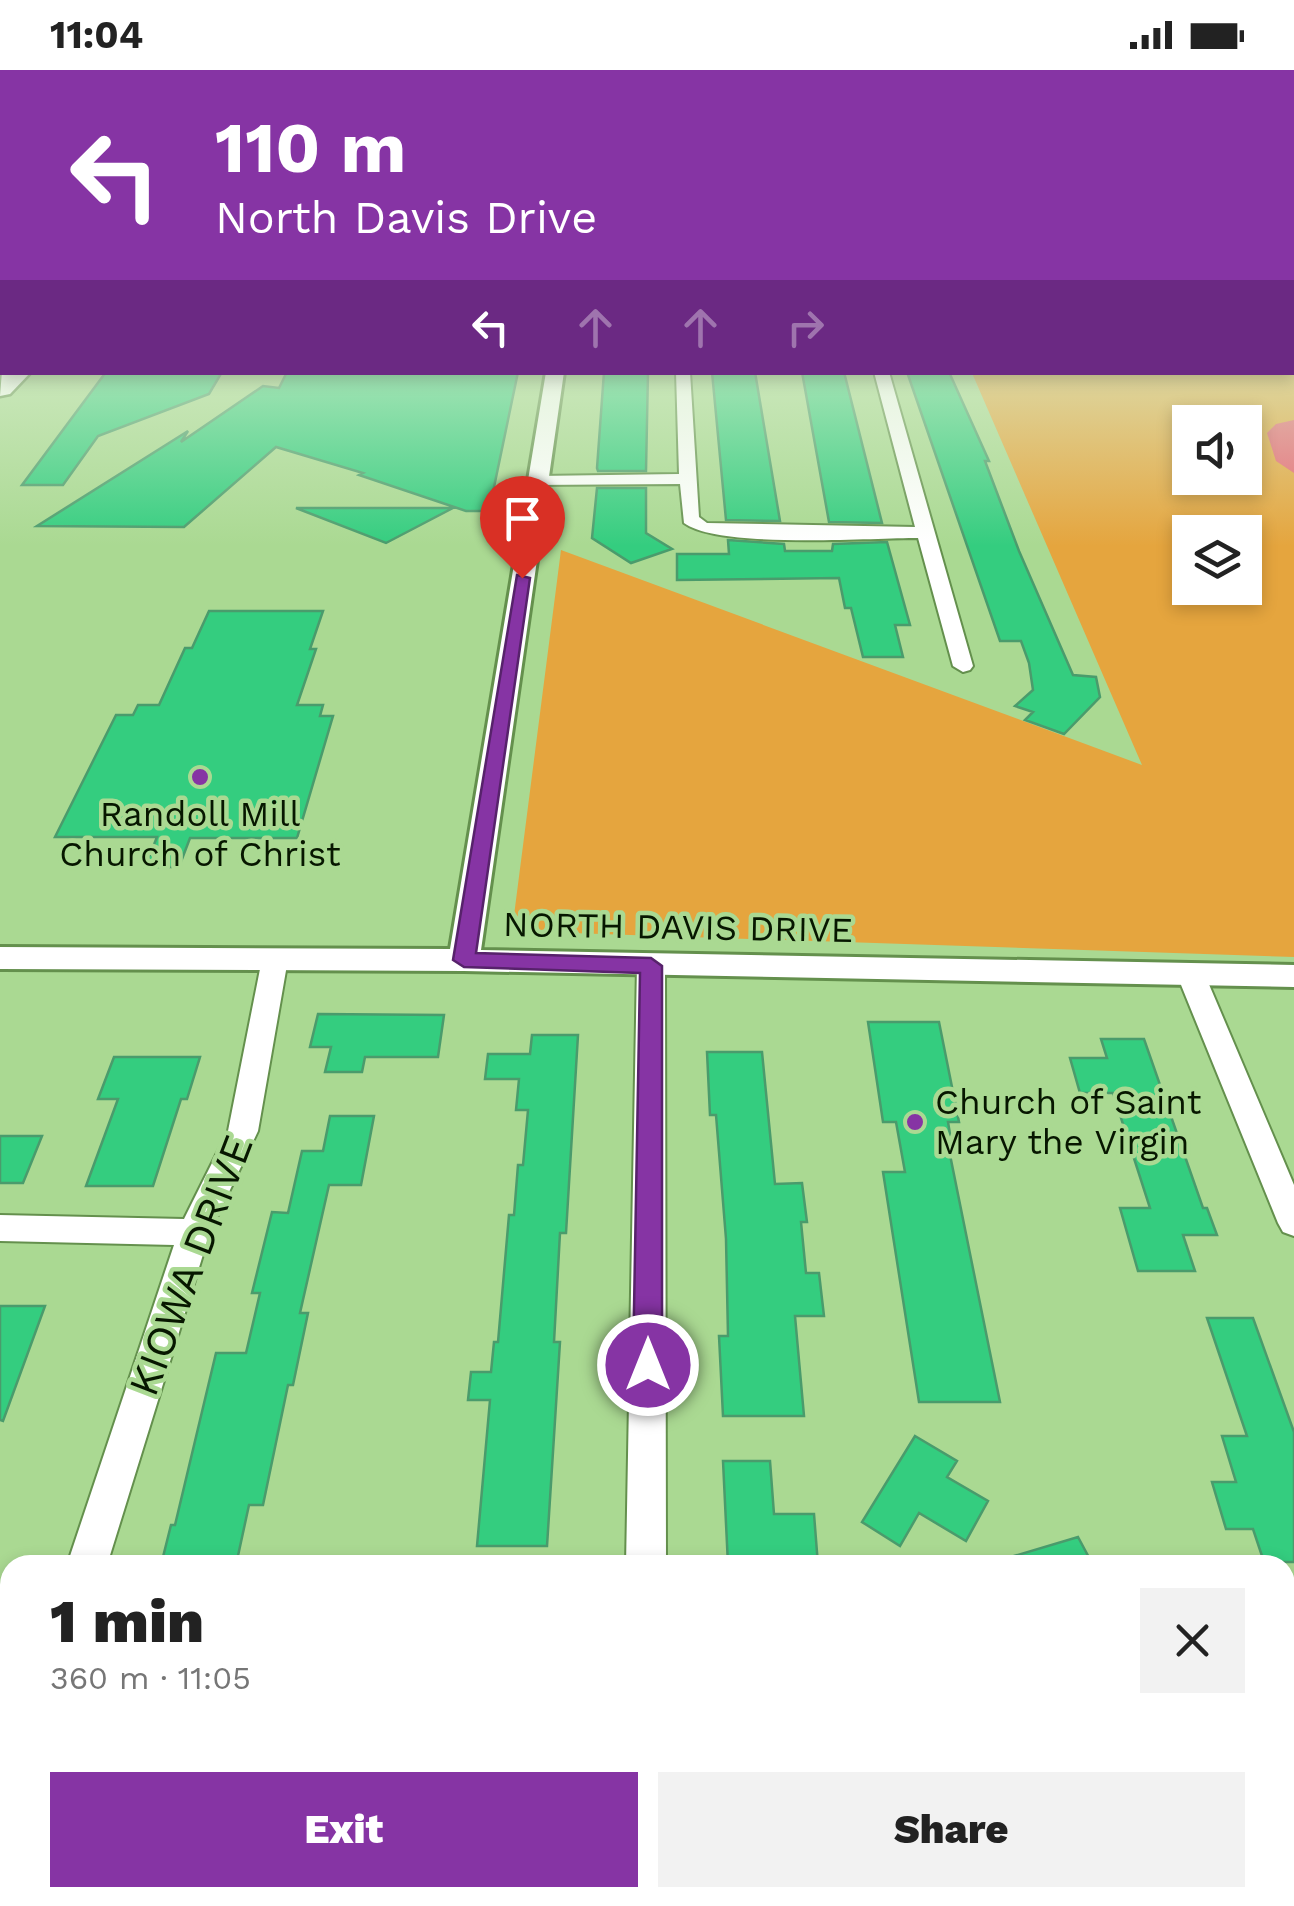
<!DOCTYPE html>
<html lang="en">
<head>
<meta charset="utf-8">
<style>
  body { margin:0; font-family:"Work Sans",sans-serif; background:#f2f2f2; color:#222; height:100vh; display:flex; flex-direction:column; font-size:38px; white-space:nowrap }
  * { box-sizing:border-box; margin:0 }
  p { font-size:32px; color:#767676 }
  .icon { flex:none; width:55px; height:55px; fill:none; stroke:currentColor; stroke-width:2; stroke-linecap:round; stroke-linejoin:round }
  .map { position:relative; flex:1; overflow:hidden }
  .panel { position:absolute; left:0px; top:1485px; width:1295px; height:352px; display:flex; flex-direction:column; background:#fff; border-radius:30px 30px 0 0; box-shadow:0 5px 15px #0003 }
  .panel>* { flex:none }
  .hud { position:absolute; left:0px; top:0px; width:1295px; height:305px; box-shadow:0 5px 15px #0003; background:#8634a4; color:#fff; overflow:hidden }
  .fabs { position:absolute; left:1172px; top:335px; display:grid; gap:20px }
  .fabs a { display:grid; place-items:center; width:90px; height:90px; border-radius:0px; background:#fff; box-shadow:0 5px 15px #0003; font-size:50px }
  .pin { position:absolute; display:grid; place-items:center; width:85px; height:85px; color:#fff; margin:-102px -42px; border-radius:50% 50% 50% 0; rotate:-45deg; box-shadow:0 0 10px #0007 }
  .pin .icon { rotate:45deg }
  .me { position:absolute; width:110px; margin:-55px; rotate:0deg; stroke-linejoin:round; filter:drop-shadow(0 0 8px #0008) }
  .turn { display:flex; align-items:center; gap:35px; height:210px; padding:0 50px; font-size:45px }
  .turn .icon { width:130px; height:130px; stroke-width:2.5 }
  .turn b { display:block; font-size:70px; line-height:85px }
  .lanes { display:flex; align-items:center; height:95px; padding:0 50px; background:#0003; justify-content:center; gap:50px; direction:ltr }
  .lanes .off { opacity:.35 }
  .round { display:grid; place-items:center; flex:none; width:105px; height:105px; border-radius:0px; background:#f2f2f2 }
  .headline { display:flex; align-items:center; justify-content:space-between; height:170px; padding:0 50px }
  h1 { font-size:60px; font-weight:800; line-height:75px }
  .cta { display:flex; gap:20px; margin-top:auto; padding:20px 50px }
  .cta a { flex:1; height:115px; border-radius:0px; background:#8634a4; color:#fff; font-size:40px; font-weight:800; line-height:115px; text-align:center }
  .cta a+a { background:#f2f2f2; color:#222 }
  .status { display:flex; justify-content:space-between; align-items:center; height:70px; padding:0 50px; background:#fff; direction:ltr }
  .status svg { height:28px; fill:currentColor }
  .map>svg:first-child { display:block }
  .green { fill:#e5a53e; fill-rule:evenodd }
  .water { fill:#e96272 }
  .building { fill:#34cd7f; stroke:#4a9b6c; stroke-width:2.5 }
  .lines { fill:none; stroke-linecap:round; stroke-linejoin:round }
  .minor-casing { stroke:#64904d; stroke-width:4 }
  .tertiary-casing { stroke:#64904d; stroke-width:6 }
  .motorway-casing { stroke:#64904d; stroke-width:5 }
  .minor { fill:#fff; fill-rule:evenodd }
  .tertiary { fill:#fff; fill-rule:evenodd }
  .motorway { fill:#fff; fill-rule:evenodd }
  .route { fill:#8634a4; stroke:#57226b; stroke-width:2.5 }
  .poi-dot { fill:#8634a4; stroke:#aad992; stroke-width:4 }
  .labels { text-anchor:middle; stroke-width:9; stroke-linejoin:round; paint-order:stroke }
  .poi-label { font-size:35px; fill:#071700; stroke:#aad992 }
  .street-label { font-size:35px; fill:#071700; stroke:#aad992 }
  .near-street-label { font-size:42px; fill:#071700; stroke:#aad992 }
</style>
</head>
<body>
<div class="status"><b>11:04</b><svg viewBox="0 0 49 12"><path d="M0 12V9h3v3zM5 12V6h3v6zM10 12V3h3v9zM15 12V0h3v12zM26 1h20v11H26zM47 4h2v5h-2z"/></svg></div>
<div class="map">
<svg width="1294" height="1836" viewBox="0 0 1294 1836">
  <rect width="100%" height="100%" fill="#aad992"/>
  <path class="green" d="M1294 218V887L512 861 561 480 1142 695 972 303 1292 302ZM1190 352H1245V408H1190ZM1190 462H1245V518H1190Z"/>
  <path class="water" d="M1294 350V403L1276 391 1267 363 1276 354Z"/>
  <path class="building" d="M106 302H222L209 324 98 366 63 415H22Z
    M287 302H518L489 441H466L359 405 363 403 276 377 184 457 37 456 188 361 181 372 263 316 279 318Z
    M604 302H648L646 401H598L597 398Z
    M712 302H755L780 451 726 450Z
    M802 302H844L882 453 829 452Z
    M907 302H949L989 391H985L1019 481 1073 605 1096 607 1100 627 1064 664 1025 650 1033 642 1015 636 1033 620 1029 593 1021 571H1000Z
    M597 418H646V463L672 479 631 493 592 468Z
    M296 438H453L386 473Z
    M728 470 784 474 785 481H832L833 474 887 472 910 555H895L903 587H863L851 538H845L839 508 677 510V484H729Z
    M209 541H323L310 579H316L297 635H323L320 646H333L297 768H190L179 797H145L157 767H55L116 645H133L138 635H159L185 578H192Z
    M318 944 444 945 438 987H365L362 1002H325L331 977H310Z
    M868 952H939L959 1052H948L951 1070H947L1000 1332H919L883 1102H905L896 1052H883Z
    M532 965H578L566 1163H560L554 1272H560L547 1476H477L490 1330H468L471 1302H491L494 1272H498L509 1145H514L518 1095H523L528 1040H516L519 1009H485L488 984H530Z
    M1101 969H1144L1203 1138H1207L1217 1165H1183L1195 1201H1138L1120 1138H1150L1113 1023H1080L1070 988H1107Z
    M707 982H762L775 1114 802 1113 807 1152H801L806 1203H819L824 1246H795L804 1346H723L719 1266H728L726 1169 716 1045H710Z
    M114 987H200L187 1029H181L153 1116H86L118 1029H98Z
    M330 1046H374L361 1115H329L300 1243H308L293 1315H288L263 1435H249L236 1495H161L171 1455H175L216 1283H246L260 1223H252L272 1142 288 1143 302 1081H323Z
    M0 1066H42L23 1113H0Z
    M0 1236H45L3 1351 0 1350Z
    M1207 1248H1253L1294 1362V1492H1264L1253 1459H1226L1212 1412H1236L1222 1366H1247Z
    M915 1366 957 1391 947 1407 988 1431 966 1471 919 1443 900 1476 862 1452Z
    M723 1391H770L774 1444H814L818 1495H728Z
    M1078 1467 1093 1495H1005L1004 1489Z"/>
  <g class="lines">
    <g class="minor-casing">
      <path id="minor" d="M676 302H690L699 447 707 453 915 457 874 302H889L973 596 970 600 963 602 953 596 918 468C868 468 719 479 684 453L680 414 532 415 529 411 538 406 679 404Z
        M275 880 285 883 288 889 258 1061 210 1162 107 1495H67L174 1175 0 1171V1145L184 1149 228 1061 262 889 265 883Z
        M651 886 661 889 665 895 666 1495H626L637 895 641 889Z
        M1191 896 1201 898 1205 905 1294 1115V1166L1283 1162 1278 1153 1177 905 1181 898Z
        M10 1719V1792L0 1797V1723Z
        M620 1828H666V1836H620Z"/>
    </g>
    <g class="tertiary-casing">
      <path id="tertiary" d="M546 302H564L481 880 1294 895V917L464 901 0 899V877L450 879Z"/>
    </g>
    <g class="motorway-casing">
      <path id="motorway" d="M2 301V302H31L10 324 0 326Z"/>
    </g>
    <use href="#minor" class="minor"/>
    <use href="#tertiary" class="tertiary"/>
    <use href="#motorway" class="motorway"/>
  </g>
  <linearGradient id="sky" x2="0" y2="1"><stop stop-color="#a893b9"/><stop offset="0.46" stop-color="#d9eece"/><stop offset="1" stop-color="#d9eece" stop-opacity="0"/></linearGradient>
  <rect width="1294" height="476" fill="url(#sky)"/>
  <path class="route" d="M517 505 530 508 476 883 651 888 662 896V1295L658 1304 648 1308 637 1304 633 1295 640 903 464 897 453 890Z"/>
  <g class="poi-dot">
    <circle cx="200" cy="707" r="10"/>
    <circle cx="915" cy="1052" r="10"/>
  </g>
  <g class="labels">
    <g class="poi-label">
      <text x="200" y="756">Randoll Mill<tspan x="200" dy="40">Church of Christ</tspan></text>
      <text x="935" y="1044" text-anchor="start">Church of Saint<tspan x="935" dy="40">Mary the Virgin</tspan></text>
    </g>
    <g class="street-label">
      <text transform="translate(678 857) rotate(1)" y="12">NORTH DAVIS DRIVE</text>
    </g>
    <g class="near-street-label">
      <text transform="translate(190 1195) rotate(-69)" y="15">KIOWA DRIVE</text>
    </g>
  </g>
</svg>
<div class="fabs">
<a><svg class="icon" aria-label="sound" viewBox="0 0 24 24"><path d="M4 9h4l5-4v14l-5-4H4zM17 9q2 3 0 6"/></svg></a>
<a><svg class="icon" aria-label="layers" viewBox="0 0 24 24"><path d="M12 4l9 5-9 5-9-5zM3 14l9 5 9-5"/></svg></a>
</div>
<div class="pin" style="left:522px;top:508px;background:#d93025"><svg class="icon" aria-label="arrive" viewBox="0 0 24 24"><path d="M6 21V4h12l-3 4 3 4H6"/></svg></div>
<svg class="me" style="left:648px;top:1295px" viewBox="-20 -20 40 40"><circle r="17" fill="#8634a4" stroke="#fff" stroke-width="3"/><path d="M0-11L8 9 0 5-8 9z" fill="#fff"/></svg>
<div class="hud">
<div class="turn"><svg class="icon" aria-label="left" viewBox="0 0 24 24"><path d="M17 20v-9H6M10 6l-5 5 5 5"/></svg><div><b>110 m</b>North Davis Drive</div></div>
<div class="lanes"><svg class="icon" aria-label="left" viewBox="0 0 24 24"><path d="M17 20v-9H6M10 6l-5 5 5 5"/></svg><svg class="icon off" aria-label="ahead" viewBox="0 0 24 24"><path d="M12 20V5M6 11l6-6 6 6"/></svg><svg class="icon off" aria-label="ahead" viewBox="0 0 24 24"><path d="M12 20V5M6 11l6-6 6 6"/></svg><svg class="icon off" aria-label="right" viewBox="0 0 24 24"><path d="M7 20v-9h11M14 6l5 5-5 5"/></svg></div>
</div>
<section class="panel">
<div class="headline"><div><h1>1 min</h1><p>360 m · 11:05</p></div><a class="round"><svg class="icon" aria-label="close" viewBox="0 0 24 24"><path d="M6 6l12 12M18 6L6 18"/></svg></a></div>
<div class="cta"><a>Exit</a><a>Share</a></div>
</section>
</div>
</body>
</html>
